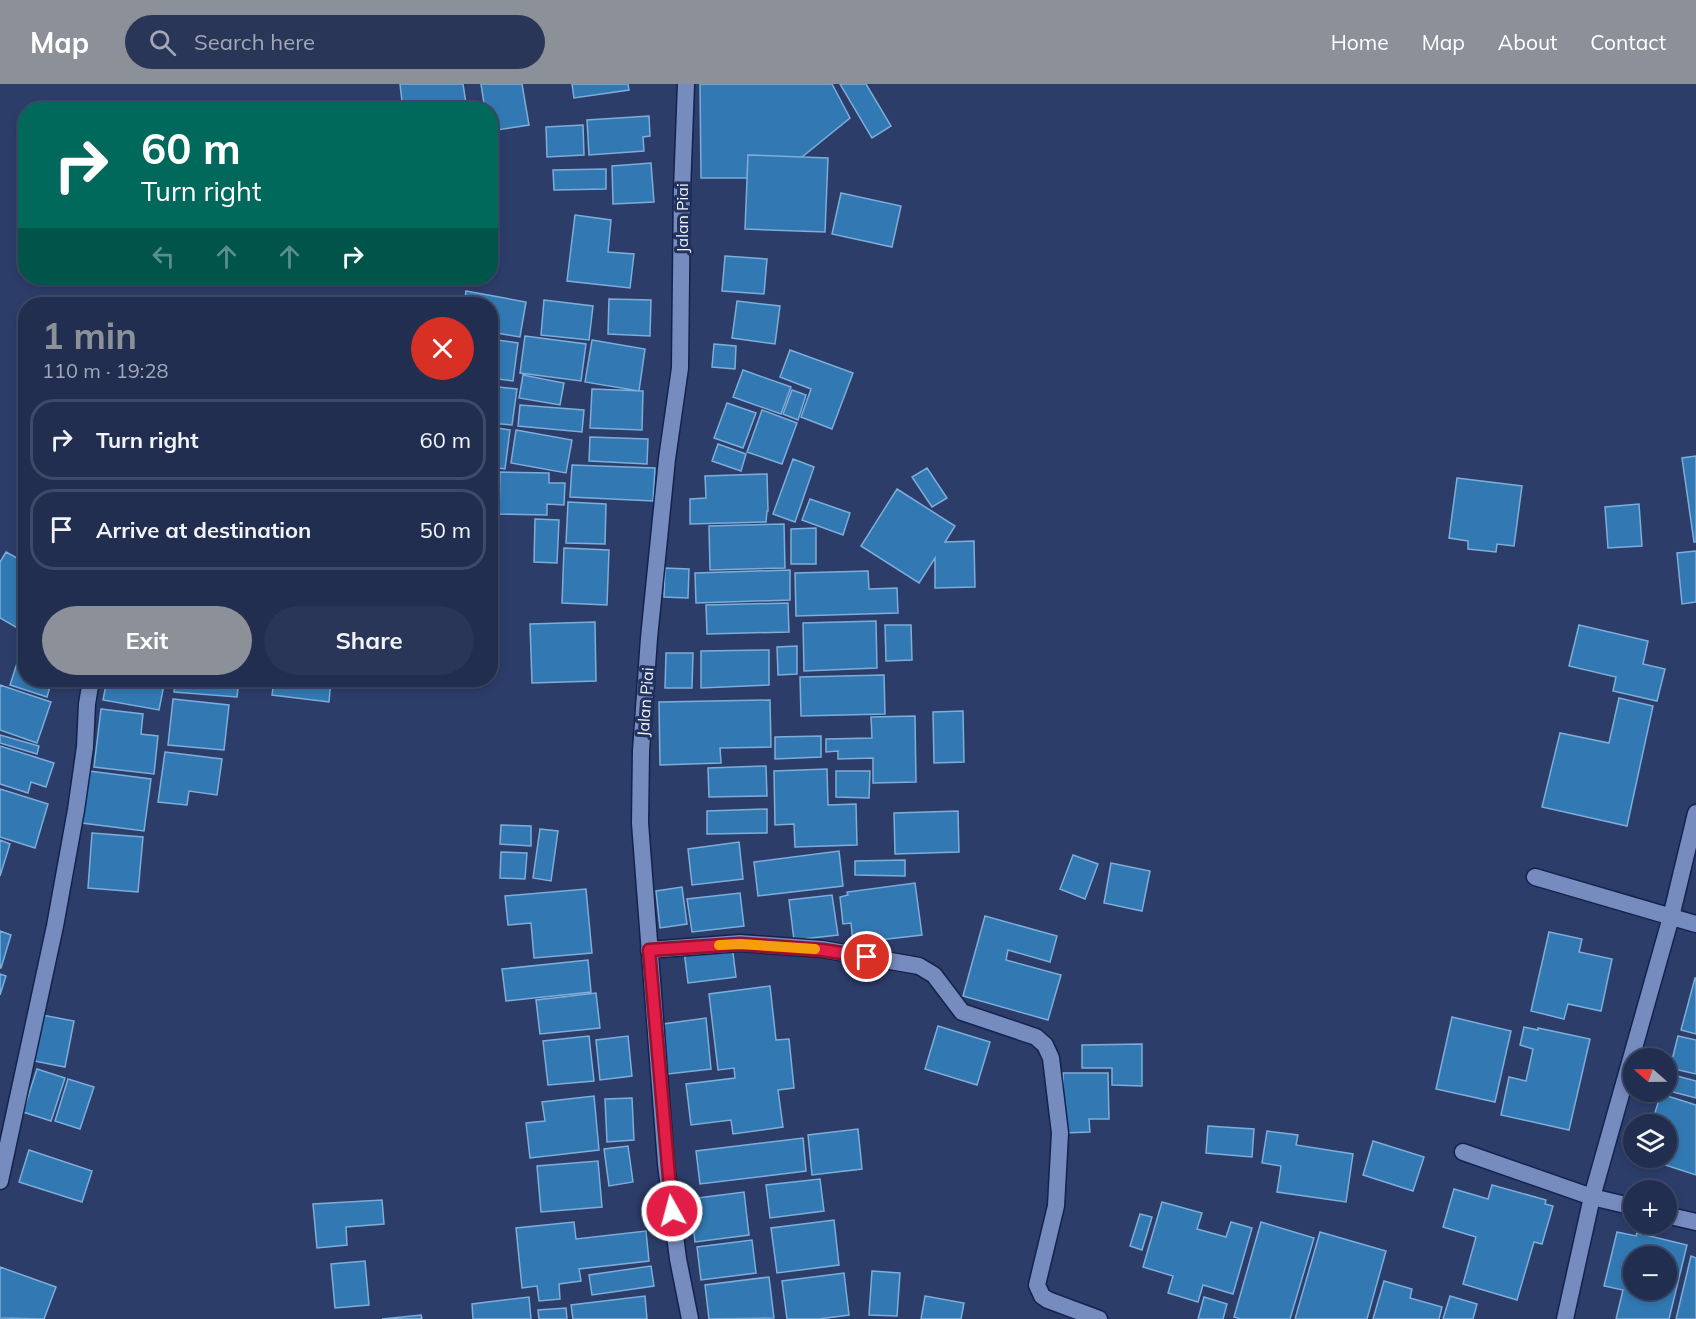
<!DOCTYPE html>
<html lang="en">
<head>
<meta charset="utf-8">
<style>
  body { margin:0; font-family:Mulish,sans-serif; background:#293657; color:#f1f3f6; height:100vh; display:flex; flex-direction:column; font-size:22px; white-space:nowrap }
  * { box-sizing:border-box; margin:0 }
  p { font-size:20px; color:#a2a8b7 }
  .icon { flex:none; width:33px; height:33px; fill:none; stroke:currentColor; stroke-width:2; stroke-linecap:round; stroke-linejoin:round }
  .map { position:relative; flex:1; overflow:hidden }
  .sheet { position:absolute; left:18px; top:213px; width:480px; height:390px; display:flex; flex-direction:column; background:#212e50; border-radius:24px; box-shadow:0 3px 9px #0003,0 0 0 2px #3e4a67 }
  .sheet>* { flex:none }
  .guide { position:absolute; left:18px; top:18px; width:480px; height:183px; border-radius:24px; box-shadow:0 3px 9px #0003,0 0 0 2px #3e4a67; background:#00695c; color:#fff; overflow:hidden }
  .needle { width:39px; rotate:290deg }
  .buttons { position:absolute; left:1623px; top:964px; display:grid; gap:12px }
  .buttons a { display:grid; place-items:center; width:54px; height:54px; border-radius:50%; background:#212e50; box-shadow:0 3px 9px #0003,0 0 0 2px #3e4a67; font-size:30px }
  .pin { position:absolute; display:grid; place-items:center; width:51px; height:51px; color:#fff; margin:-26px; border:3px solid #fff; border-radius:50%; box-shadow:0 2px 6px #0007 }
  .me { position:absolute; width:66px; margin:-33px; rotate:353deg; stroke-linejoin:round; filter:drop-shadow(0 0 4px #0008) }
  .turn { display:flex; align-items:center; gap:21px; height:126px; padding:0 24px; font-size:27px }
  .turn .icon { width:78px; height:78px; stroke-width:2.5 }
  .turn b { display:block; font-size:42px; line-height:51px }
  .lanes { display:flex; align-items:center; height:57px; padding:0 24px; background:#0003; justify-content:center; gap:30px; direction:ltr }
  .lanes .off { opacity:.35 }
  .round { display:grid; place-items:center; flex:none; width:63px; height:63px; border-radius:32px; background:#293657 }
  .summary { display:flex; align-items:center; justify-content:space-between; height:102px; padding:0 24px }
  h1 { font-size:36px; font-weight:700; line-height:45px; color:#8c9099 }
  .primary-button { display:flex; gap:12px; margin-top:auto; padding:12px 24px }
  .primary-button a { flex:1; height:69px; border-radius:36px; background:#8c9099; color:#fff; font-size:24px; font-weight:700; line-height:69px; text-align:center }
  .primary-button a+a { background:#293657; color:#f1f3f6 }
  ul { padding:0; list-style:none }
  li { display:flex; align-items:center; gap:18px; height:81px; margin:0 12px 9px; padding:0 12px; border:3px solid #3e4a67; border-radius:24px }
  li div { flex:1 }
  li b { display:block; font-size:22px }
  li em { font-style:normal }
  header { display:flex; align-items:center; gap:36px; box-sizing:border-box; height:84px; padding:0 30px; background:#8c9099; color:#fff }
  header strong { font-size:28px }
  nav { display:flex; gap:33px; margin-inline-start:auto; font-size:21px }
  .search { width:420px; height:54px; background:#293657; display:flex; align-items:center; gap:15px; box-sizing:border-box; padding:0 21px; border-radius:33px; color:#a2a8b7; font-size:22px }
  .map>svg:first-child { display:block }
  .building { fill:#3279b4; stroke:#7eadd9; stroke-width:1.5; fill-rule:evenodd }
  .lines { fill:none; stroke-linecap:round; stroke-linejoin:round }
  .minor-casing { stroke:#14224d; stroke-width:19 }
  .tertiary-casing { stroke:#14224d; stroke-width:19 }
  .minor { stroke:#768bbe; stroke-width:16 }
  .tertiary { stroke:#768bbe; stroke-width:16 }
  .route-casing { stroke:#92132f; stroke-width:15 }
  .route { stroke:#e11d48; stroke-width:10 }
  .slow { stroke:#f59e0b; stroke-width:10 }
  .labels { text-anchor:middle; stroke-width:6; stroke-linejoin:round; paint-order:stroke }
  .street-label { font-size:16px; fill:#f2f4fa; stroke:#22325e }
</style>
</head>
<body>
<header>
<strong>Map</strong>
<div class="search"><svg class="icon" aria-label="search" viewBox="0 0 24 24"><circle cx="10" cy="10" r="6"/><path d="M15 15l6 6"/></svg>Search here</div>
<nav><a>Home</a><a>Map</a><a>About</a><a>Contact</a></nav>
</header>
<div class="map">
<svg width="1696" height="1235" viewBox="0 0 1696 1235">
  <rect width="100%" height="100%" fill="#2c3d6a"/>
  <path class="building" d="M400 0H463L467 26H403Z
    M481 0H522L529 41 490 47V26H485Z
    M572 0H628L629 6 574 14Z
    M700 0H832L850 34 802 73 748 71 747 94H701Z
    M840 0H866L891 42 872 54Z
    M649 32 650 52 643 53 644 67 589 71 587 36Z
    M583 41 584 71 547 73 546 43Z
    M748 71 828 74 825 148 745 145Z
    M651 79 654 118 613 120 612 82Z
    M606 85V105L554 106 553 86Z
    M841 109 901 122 892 163 832 150Z
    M575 131 611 136 608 168 634 170 630 204 567 197Z
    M725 172 767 175 764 210 722 207Z
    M466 207 526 218 520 253 490 248V220H464Z
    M609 215 651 216 650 252 608 250Z
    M544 216 593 222 589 256 541 251Z
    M737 217 780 222 775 260 732 254Z
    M525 252 586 260 581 297 520 289Z
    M490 255 518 259 513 297 490 294Z
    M592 256 645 265 639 307 585 298Z
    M714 260 736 262 735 285 712 283Z
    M790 266 853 289 832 345 801 333 811 305 780 293Z
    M743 286 791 303 781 330 733 313Z
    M523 291 564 299 560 321 519 314Z
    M490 302 517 305 512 341 490 339Z
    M592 305 643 307 642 346 590 344Z
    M792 306 806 311 798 336 783 330Z
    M727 319 756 329 743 364 714 354Z
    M520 321 584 326 582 348 518 342Z
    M762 326 797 339 782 380 747 368Z
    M491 343 510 346 505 385 490 383Z
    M516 346 572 356 566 389 511 379Z
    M590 353 648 355 647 380 589 377Z
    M718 360 746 370 741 387 712 377Z
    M1696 372V458H1694L1682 374Z
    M793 375 814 383 795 438 773 430Z
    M572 381 655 384 653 417 570 413Z
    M927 384 947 414 932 423 912 393Z
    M500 388 549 389V399H565L564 421 547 420V431L499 430Z
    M767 390 768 427H767L766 438 690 440V415L706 414 705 392Z
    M1457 394 1522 402 1514 462 1497 460 1496 468 1468 465V457L1449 454Z
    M897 405 955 442 945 458 974 457 975 503 935 504V474L919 499 861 462Z
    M810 415 850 429 843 451 802 436Z
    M568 418 606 420 605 460 566 459Z
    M1639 420 1642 462 1608 464 1605 423Z
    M535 435 559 436 557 479 534 478Z
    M784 440 785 484 710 486 709 442Z
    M816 444V480H791V445Z
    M564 464 609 466 607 521 562 519Z
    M1696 467V518L1682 520 1677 469Z
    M6 468 26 479V549L0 534V478Z
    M665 484 689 485 688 514 664 513Z
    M790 486V516L696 519 695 489Z
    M868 487 869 505 897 504 898 529 796 532 795 489Z
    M788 519 789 548 707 550 706 521Z
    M876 537 877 584 804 587 803 539Z
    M595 538 596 597 532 599 530 540Z
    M885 541H911L912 576 886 577Z
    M1579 541 1648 557 1643 580 1665 585 1657 617 1613 607 1616 593 1569 582Z
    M797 562V590L778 591 777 563Z
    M769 566V601L701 604V567Z
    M666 569H693L692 604H665Z
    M20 570 26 572V596H52L47 613 10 601Z
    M884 591 885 630 801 632 800 593Z
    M107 596H165L159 626 103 616Z
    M175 596H239L237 613 174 608Z
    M274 596H331L329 618 272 611Z
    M0 601 51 618 37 659 0 646Z
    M1619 614 1653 622 1627 742 1542 723 1560 649 1609 659Z
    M173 615 229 621 224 666 168 661Z
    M770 616 771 663 720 664 721 679 660 681 659 618Z
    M101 625 143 630 141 650 158 652 154 690 94 683Z
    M963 627 964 678 934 679 933 628Z
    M915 632 916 698 873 699V674L838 675V667L826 668V655L872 654 871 633Z
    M0 651 39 662 37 670 0 659Z
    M821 652V673L775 675V653Z
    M0 662 54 679 46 703 31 698 28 709 0 700Z
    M165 668 222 675 217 711 189 707 187 721 158 718Z
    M766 682 767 712 709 713 708 684Z
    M827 685 828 721 856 720 857 761 795 763 794 740 775 741 774 687Z
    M89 687 151 695 144 747 82 739Z
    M836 687H870L869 714 836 713Z
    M0 705 48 720 35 764 0 753Z
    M767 725V749L707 750V727Z
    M958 727 959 768 895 770 894 729Z
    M501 741 531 742V762L500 760Z
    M540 745 558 747 551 797 533 794Z
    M92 749 143 753 138 808 88 804Z
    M0 756 10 760 0 792Z
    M739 758 743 795 692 801 688 765Z
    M839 767 843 802 758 812 754 778Z
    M501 768 527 769 525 795 500 794Z
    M1073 771 1098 780 1085 815 1060 805Z
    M905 776V792L855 791V777Z
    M1111 779 1150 787 1142 827 1104 819Z
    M915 799 922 851 853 859 851 839 843 840 840 813 848 811 847 808Z
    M682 803 687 840 660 844 656 807Z
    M586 805 592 869 534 874 531 839 508 841 505 812Z
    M740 809 744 842 692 848 687 815Z
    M832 811 838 851 794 856 789 816Z
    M985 832 1057 852 1050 878 1008 866 1006 876 1061 891 1048 936 963 912Z
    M0 847 11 851 1 884H0Z
    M1549 848 1582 855 1579 868 1612 875 1601 927 1568 920 1564 935 1531 927Z
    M732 861 736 893 688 899 684 867Z
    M588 876 591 908 506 917 502 885Z
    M0 890 6 892 0 911Z
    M1695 894H1696V950L1681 946Z
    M770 902 776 956 789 955 794 1004 778 1006 783 1043 733 1050 731 1036 691 1041 686 1000 735 994 734 984 718 986 709 910Z
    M596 909 600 944 540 950 536 916Z
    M42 931 74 937 65 983 34 977Z
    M1452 933 1511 947 1495 1018 1436 1005Z
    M706 934 711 985 668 990 663 940Z
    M938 942 990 958 977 1001 925 985Z
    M1524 943 1538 946V944L1590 955 1569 1046 1501 1031 1509 993 1526 997 1533 965 1520 961Z
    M589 952 594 997 548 1001 543 957Z
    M628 952 632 992 600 996 596 956Z
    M1678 952 1696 956V990L1670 984Z
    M1142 960V1002L1112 1001V984H1082V961Z
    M37 985 65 994 51 1037 23 1028Z
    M1063 989H1108L1109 1035H1089L1090 1048 1064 1049Z
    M1677 992 1696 997V1014L1673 1008Z
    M68 995 94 1003 80 1045 55 1037Z
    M1661 1010 1696 1021V1091L1644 1074H1666V1041H1651Z
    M594 1012 599 1066 530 1074 526 1039 545 1037 542 1018Z
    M632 1014 634 1056 607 1058 605 1015Z
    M1208 1042 1254 1045 1252 1073 1206 1069Z
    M858 1045 862 1085 812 1091 808 1051Z
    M1267 1047 1298 1051 1296 1061 1353 1070 1346 1118 1277 1108 1281 1082 1262 1079Z
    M803 1054 806 1087 700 1100 696 1067Z
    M1373 1057 1424 1073 1413 1107 1363 1091Z
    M628 1062 633 1098 609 1102 604 1065Z
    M29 1066 92 1087 82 1118 19 1098Z
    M598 1077 602 1123 541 1128 537 1082Z
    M820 1095 824 1127 770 1134 766 1101Z
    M1492 1101 1546 1116 1545 1120 1553 1122 1542 1160 1534 1158 1517 1216 1463 1200 1476 1153 1443 1143 1454 1105 1488 1115Z
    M744 1108 749 1151 695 1158 690 1115Z
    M382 1116 384 1140 346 1143 347 1161 317 1164 313 1120Z
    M1162 1118 1202 1129 1197 1145 1226 1153 1231 1138 1252 1144 1233 1210 1203 1201 1198 1218 1168 1209 1173 1192 1143 1183Z
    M1140 1130 1152 1133 1142 1166 1130 1162Z
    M834 1136 839 1181 777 1189 771 1144Z
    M574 1138 576 1155 646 1147 649 1177 579 1185 581 1197 559 1200 560 1215 539 1217 537 1202 522 1204 516 1144Z
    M1261 1138 1314 1154 1290 1235H1240L1234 1233Z
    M1320 1148 1386 1167 1367 1235H1295Z
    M1617 1148 1636 1152 1637 1149 1687 1161 1669 1235H1616L1623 1206 1604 1202ZM1634 1173H1666V1206H1634Z
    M752 1156 756 1189 701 1196 697 1163Z
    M1691 1172 1696 1174V1235H1676Z
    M365 1177 369 1221 335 1224 331 1180Z
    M651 1182 654 1202 592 1211 589 1191Z
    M0 1183 56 1203 44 1235 0 1234Z
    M872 1187 900 1189 897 1232 869 1231Z
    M844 1189 849 1231 819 1235H787L782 1197Z
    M769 1193 774 1234 709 1235 705 1201Z
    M1384 1197 1412 1205 1410 1214 1442 1223 1439 1235H1373Z
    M645 1212 647 1235H573L571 1221Z
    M925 1212 964 1219 961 1235H921Z
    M1450 1212 1477 1220 1473 1235H1443Z
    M529 1213 531 1235H473L472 1220Z
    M1204 1213 1227 1220 1223 1235H1198Z
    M566 1224 567 1235H539L538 1226Z
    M421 1231 422 1235H382Z"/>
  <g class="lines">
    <g class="minor-casing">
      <path id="minor" d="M1535 793 1696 840
        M649 866 740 859 822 865 919 882 934 891 962 928 1036 953 1045 961 1051 974 1060 1049 1056 1122 1037 1201 1042 1212 1048 1216 1099 1235
        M1463 1068 1592 1113 1634 1123
        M0 1097 55 842 76 726 85 663 87 620 91 596
        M1666 1131 1696 1138
        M1565 1235 1592 1113 1671 833 1696 729"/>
    </g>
    <g class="tertiary-casing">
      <path id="tertiary" d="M686 0 682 106 680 284 667 375 649 554 641 667 640 739 666 1080 678 1175 690 1235"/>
    </g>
    <use href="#minor" class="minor"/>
    <use href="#tertiary" class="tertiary"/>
  </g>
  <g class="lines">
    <g class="route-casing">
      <path id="route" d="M672 1127 649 866 740 860 822 866 867 873"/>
    </g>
    <use href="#route" class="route"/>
    <path class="slow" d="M719 861 740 860 815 865"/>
  </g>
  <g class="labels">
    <g class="street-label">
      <text transform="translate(682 134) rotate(-90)" y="6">Jalan Piai</text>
      <text transform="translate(645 618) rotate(-86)" y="6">Jalan Piai</text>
    </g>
  </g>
</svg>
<div class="buttons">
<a><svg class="needle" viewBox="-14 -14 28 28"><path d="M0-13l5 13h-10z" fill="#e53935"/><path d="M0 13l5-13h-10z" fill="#a2a8b7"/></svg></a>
<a><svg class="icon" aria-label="layers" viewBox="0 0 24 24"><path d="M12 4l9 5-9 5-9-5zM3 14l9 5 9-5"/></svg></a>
<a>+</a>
<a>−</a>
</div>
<div class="pin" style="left:867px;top:873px;background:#d93025"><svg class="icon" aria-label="arrive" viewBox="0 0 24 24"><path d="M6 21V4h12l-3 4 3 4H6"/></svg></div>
<svg class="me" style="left:672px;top:1127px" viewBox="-20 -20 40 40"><circle r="17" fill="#e11d48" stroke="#fff" stroke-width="3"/><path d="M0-11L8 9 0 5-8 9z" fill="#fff"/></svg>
<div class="guide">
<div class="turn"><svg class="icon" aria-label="right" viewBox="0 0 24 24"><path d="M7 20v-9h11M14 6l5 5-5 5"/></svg><div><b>60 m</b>Turn right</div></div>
<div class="lanes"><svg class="icon off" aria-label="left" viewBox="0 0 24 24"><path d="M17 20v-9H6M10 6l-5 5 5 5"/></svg><svg class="icon off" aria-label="ahead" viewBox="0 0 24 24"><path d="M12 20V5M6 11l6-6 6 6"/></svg><svg class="icon off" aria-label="ahead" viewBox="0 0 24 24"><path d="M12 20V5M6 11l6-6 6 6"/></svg><svg class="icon" aria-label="right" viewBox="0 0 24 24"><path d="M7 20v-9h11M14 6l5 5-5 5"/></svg></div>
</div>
<section class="sheet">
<div class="summary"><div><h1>1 min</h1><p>110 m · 19:28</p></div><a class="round" style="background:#d93025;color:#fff"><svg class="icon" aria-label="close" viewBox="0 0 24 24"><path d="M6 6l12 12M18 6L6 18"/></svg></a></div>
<ul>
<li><svg class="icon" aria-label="right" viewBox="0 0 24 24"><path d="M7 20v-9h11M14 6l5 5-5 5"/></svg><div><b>Turn right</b></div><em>60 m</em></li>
<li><svg class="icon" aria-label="arrive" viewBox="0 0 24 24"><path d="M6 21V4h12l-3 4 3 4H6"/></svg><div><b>Arrive at destination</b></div><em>50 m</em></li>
</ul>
<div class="primary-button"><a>Exit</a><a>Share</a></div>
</section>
</div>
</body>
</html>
